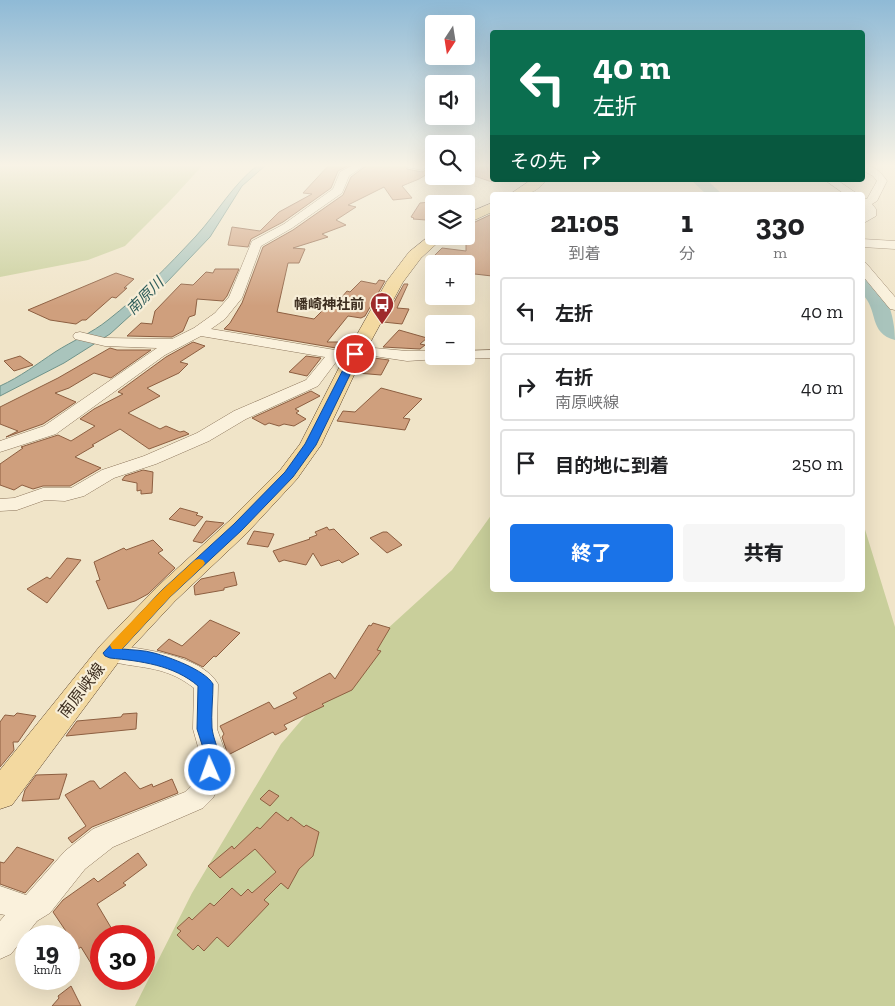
<!DOCTYPE html>
<html lang="ja">
<head>
<meta charset="utf-8">
<style>
  body { margin:0; font-family:"Zilla Slab","Noto Sans JP",serif; background:#f6f6f6; color:#202124; height:100vh; display:flex; flex-direction:column; font-size:19px; white-space:nowrap }
  * { box-sizing:border-box; margin:0 }
  p { font-size:16px; color:#757577 }
  .icon { flex:none; width:28px; height:28px; fill:none; stroke:currentColor; stroke-width:2; stroke-linecap:round; stroke-linejoin:round }
  .map { position:relative; flex:1; overflow:hidden }
  .panel { position:absolute; left:490px; top:192px; width:375px; height:400px; display:flex; flex-direction:column; background:#fff; border-radius:5px; box-shadow:0 5px 20px #0002 }
  .panel>* { flex:none }
  .top-card { position:absolute; left:490px; top:30px; width:375px; height:152px; border-radius:5px; box-shadow:0 5px 20px #0002; background:#0b6e4f; color:#fff; overflow:hidden }
  .needle { width:32px; rotate:192deg }
  .buttons { position:absolute; left:425px; top:15px; display:grid; gap:10px }
  .buttons a { display:grid; place-items:center; width:50px; height:50px; border-radius:5px; background:#fff; box-shadow:0 5px 20px #0002; font-size:25px }
  .speed { position:absolute; left:15px; top:925px; display:flex; gap:10px; font-size:25px; font-weight:700; text-align:center }
  .speed>* { display:grid; place-content:center; width:65px; height:65px; border-radius:50%; background:#fff; box-shadow:0 5px 20px #0002; line-height:1 }
  .speed small { font-size:12px; font-weight:400 }
  .speed .limit { border:8px solid #d22; background:#fff; color:#111 }
  .pin { position:absolute; display:grid; place-items:center; width:42px; height:42px; color:#fff; margin:-21px; border:2px solid #fff; border-radius:50%; box-shadow:0 1px 5px #0007 }
  .me { position:absolute; width:55px; margin:-28px; rotate:358deg; stroke-linejoin:round; filter:drop-shadow(0 0 4px #0008) }
  .turn { display:flex; align-items:center; gap:18px; height:105px; padding:0 20px; font-size:22px }
  .turn .icon { width:65px; height:65px; stroke-width:2.5 }
  .turn b { display:block; font-size:35px; line-height:42px }
  .then { display:flex; align-items:center; height:48px; padding:0 20px; background:#0003; gap:10px; font-size:19px }
  .eta { display:flex; justify-content:space-evenly; align-items:center; height:85px; text-align:center }
  .eta b { font-size:30px; font-weight:800; line-height:35px }
  .primary-button { display:flex; gap:10px; margin-top:auto; padding:10px 20px }
  .primary-button a { flex:1; height:58px; border-radius:5px; background:#1a73e8; color:#fff; font-size:20px; font-weight:800; line-height:58px; text-align:center }
  .primary-button a+a { background:#f6f6f6; color:#202124 }
  ul { padding:0; list-style:none }
  li { display:flex; align-items:center; gap:15px; height:68px; margin:0 10px 8px; padding:0 10px; border:2px solid #e0e0e0; border-radius:5px }
  li div { flex:1 }
  li b { display:block; font-size:19px }
  li em { font-style:normal }
  .map>svg:first-child { display:block }
  .green { fill:#c9cf9b }
  .water { fill:#a9c4bc; stroke:#6f938a }
  .lines { fill:none; stroke-linecap:round; stroke-linejoin:round }
  .river { fill:#a9c4bc; fill-rule:evenodd }
  .building { fill:#cf9f7d; stroke:#8d5f41 }
  .minor-casing { stroke:#8d765c; stroke-width:1 }
  .major-casing { stroke:#5b4430; stroke-width:1 }
  .minor { fill:#faf1dc; fill-rule:evenodd }
  .major { fill:#f3d9a0; fill-rule:evenodd }
  .route { fill:#1a73e8; stroke:#114b97 }
  .slow { fill:#f59e0b }
  .labels { text-anchor:middle; stroke-width:4.5; stroke-linejoin:round; paint-order:stroke }
  .far-poi-label { font-size:14px; font-weight:bold; fill:#3d2e20; stroke:#f7eed8; text-anchor:end }
  .far-water-label { font-size:15px; font-style:italic; fill:#2f5d5a; stroke:#f7eed8 }
  .street-label { font-size:16px; fill:#3d2e20; stroke:#f7eed8 }
</style>
</head>
<body>
<div class="map">
<svg width="895" height="1006" viewBox="0 0 895 1006">
  <rect width="100%" height="100%" fill="#f0e4c8"/>
  <path class="green" d="M0 165H203L168 203 125 246 88 260 0 277Z
    M492 514V590H862L863 523 895 627V1006H135L192 893 281 744 352 661 452 570Z"/>
  <path class="water" d="M258 165H266L242 186 210 237 167 282 110 334 64 363 0 396V386C20 377 37 364 55 352 72 341 92 333 108 320 140 295 168 266 196 236 218 212 233 184 258 165Z"/>
  <g class="lines">
    <path class="river" d="M691 180H707L723 195H707Z
      M862 278C887 284 895 318 895 340 868 333 879 310 862 294Z"/>
  </g>
  <path class="building" d="M329 165H349L338 171 331 188 283 222 251 239 248 247 228 245 232 227 260 231 279 212 312 194 303 193Z
    M367 165H404L407 169 422 172 428 169V165H434V170L419 179 402 186 412 198 393 200 384 187 348 205 356 207 336 220 346 225 322 234 328 237 293 248 305 249 299 263H288L277 312 314 319 333 300 339 296 342 297 347 291 350 292 361 281 376 284 379 280 385 281 365 316 361 318 348 316 327 342H338L336 348 224 329 230 323 242 303 263 247 293 230 343 195 351 177Z
    M466 165H492V182L466 173Z
    M441 201 439 204H434V219L428 218 426 220 413 219 414 218 411 217 420 203Z
    M492 214V276L466 273V264H426L442 248 466 251V233L475 222Z
    M215 269H239L227 296 223 301 197 299 195 315 189 317 183 331 172 337 127 336 141 323 152 324 155 311 181 284 193 285 206 272 213 273Z
    M116 273 134 279 124 288H127L116 298 112 297 86 320H82L76 324 50 320 28 310Z
    M404 284H408L397 308 409 309 402 324 383 322Z
    M399 330 427 338 420 344 425 345 420 349 383 347Z
    M193 342 205 346 180 362 188 364 179 373 147 388 160 396 128 413 160 429 166 426 180 432 184 431 189 434 149 449 120 429 92 445 94 446 75 457 101 468 70 486H43L33 489 22 485 14 490 0 485V464L23 448 21 447 58 435 71 441 95 426 80 419 94 409 123 394 118 392 166 357Z
    M110 348 117 350H151L111 378 94 373 69 388 55 393 76 402 43 424 6 437 18 431 0 424V407L58 378Z
    M20 356 33 365 14 371 4 361Z
    M306 356 321 358 307 376 289 372Z
    M364 358H374L389 360 381 375 357 373Z
    M381 388 422 399 403 418 410 419 405 430 337 421 343 411 355 412Z
    M311 391 320 396 295 409 299 411 296 413 306 419 294 426 284 424 279 426 269 423 265 425 252 418Z
    M143 470 153 472 152 493 141 494V490L137 491V483L122 480 125 476Z
    M180 508 198 513 196 515 203 517 195 526 169 519Z
    M206 521 224 523 202 543 193 541Z
    M327 527 329 530 334 529 359 554 342 563 339 560 321 566 313 553 306 565 284 560 279 562 273 551 310 539 309 538 317 535 315 532Z
    M254 531 274 534 268 547 247 544Z
    M383 532H387L402 545 387 553 370 538Z
    M153 540 163 550 158 553 175 568 148 594 135 601 108 609 96 581 100 580 94 562 124 548 126 550Z
    M67 558 81 560 47 603 27 589 47 577 50 579Z
    M234 572 237 585 224 588V590L195 595 194 586 201 579Z
    M210 620 240 633 216 657 214 656 203 667 185 658 157 650 169 639 182 646Z
    M373 623 390 628 377 650 381 651 352 690 322 704 324 706 284 725 287 729 275 735 273 732 228 755 222 737 224 734 220 726 269 702 274 709 297 698 293 693 330 673 335 679 369 625 371 626Z
    M17 713 36 716 18 742H13L14 750 0 767V722L5 715 14 716Z
    M137 713 136 729 66 736 77 721 121 717 123 714Z
    M125 772 140 789 152 784 153 787 172 779 178 793 92 827 72 843 68 838 86 826 65 795 90 781H94L100 789Z
    M67 774 59 799 22 801 25 790 36 775Z
    M269 790 279 796 270 806 260 799Z
    M276 812 288 821 291 817 304 827 306 825 319 832 313 856 299 869 288 889 281 883 264 900 269 904 228 947 217 937 204 951 198 945 193 950 177 935 181 931 177 928 189 917 192 920 210 903 214 906 232 888 241 896 248 889 252 893 276 872 255 849 220 878 208 866 232 846 234 849 257 827 260 829Z
    M17 847 54 860 25 893 0 884V862L4 863Z
    M138 853 147 865 123 883 126 885 97 904 116 936H101V959L92 965 81 947 78 949 53 912 63 900 94 878 98 882Z
    M71 986 81 1006H52L59 998 58 996Z"/>
  <g class="lines">
    <g class="minor-casing">
      <path id="minor" d="M353 165H365L349 176 342 193 292 228 261 246 242 298 225 319 211 329 335 350 374 348 407 351H434V356H441L439 359 407 361 374 356 339 358 318 386 246 419 209 441 156 464 114 478 84 496 65 501 45 500 17 510 0 511V499L14 498 43 488H71L102 470 144 456 197 433 234 411 306 380 325 357 201 336 165 355 56 434 0 452V441L44 426 157 348 105 346 75 339 73 336 75 333 80 332 105 338 172 339 194 328 215 313 229 297 252 241 284 224 333 189 340 172Z
        M406 165H426L427 167 422 170 407 167Z
        M862 165C874 165 881 172 887 181L877 201 872 204 876 209V216L862 224 864 210 862 208V198L867 199 877 181 873 176 862 170Z
        M825 180H837L859 195H846Z
        M862 239 895 241V249L862 247Z
        M862 262 866 263 895 297V310L890 309 862 275Z
        M492 350V358L461 359 459 356H466V351Z
        M110 645C140 648 202 655 218 684L217 729 226 754 217 790 213 798 203 808 113 847 85 869 50 913 37 921 11 954 0 959V921L5 915 0 914V886L26 895 65 851 93 829 185 792 193 784 200 754 193 729 194 688C162 663 137 670 102 659L99 653 102 647Z"/>
    </g>
    <g class="major-casing">
      <path id="major" d="M531 180H546C536 194 525 195 509 195Z
        M492 203V212L466 224V214Z
        M433 233 434 236H445L421 258 403 282 364 354 321 445 297 479 247 533 175 601 120 660 12 805 0 809V770L100 646 157 587 229 521 281 469 300 444 346 354 387 281 409 252Z"/>
    </g>
    <use href="#minor" class="minor"/>
    <use href="#major" class="major"/>
  </g>
  <linearGradient id="sky" x2="0" y2="1"><stop stop-color="#8fbad6"/><stop offset="0.54" stop-color="#f8f3e6"/><stop offset="1" stop-color="#f8f3e6" stop-opacity="0"/></linearGradient>
  <rect width="895" height="306" fill="url(#sky)"/>
  <path class="route" d="M352 352H358L360 354 316 445 293 477 242 530 170 597 122 649C132 650 144 650 154 653 169 657 205 670 213 684 213 698 211 714 212 728 214 745 225 757 216 774L210 776 205 774 203 770 205 754 197 729 198 686C174 665 140 661 110 658L105 656 103 653 161 591 234 524 285 472 305 444Z"/>
  <path class="slow" d="M199 559 203 560 205 563 203 566 170 597 122 649H112L110 645 112 642 161 591 195 560Z"/>
  <defs>
    <g id="bus-pin" transform="scale(1.25)"><path d="M0 17L-7.5 6A9.5 9.5 0 1 1 7.5 6Z" fill="#9e2a2b" stroke="#f7eed8"/><path d="M-5-6H5V4H4V6H2V4H-2V6H-4V4H-5ZM-3.5-4V0h7V-4ZM-3.5 1.2v1.5H-2V1.2ZM2 1.2v1.5H3.5V1.2Z" fill="#fff"/></g>
  </defs>
  <g fill-rule="evenodd">
    <use href="#bus-pin" x="382" y="304"/>
  </g>
  <g class="labels">
    <g class="far-poi-label">
      <text x="364" y="309">幡崎神社前</text>
    </g>
    <g class="far-water-label">
      <text transform="translate(145 296) rotate(-45)" y="5">南原川</text>
    </g>
    <g class="street-label">
      <text transform="translate(81 690) rotate(-52)" y="6">南原峡線</text>
    </g>
  </g>
</svg>
<div class="buttons">
<a><svg class="needle" viewBox="-14 -14 28 28"><path d="M0-13l5 13h-10z" fill="#e53935"/><path d="M0 13l5-13h-10z" fill="#757577"/></svg></a>
<a><svg class="icon" aria-label="sound" viewBox="0 0 24 24"><path d="M4 9h4l5-4v14l-5-4H4zM17 9q2 3 0 6"/></svg></a>
<a><svg class="icon" aria-label="search" viewBox="0 0 24 24"><circle cx="10" cy="10" r="6"/><path d="M15 15l6 6"/></svg></a>
<a><svg class="icon" aria-label="layers" viewBox="0 0 24 24"><path d="M12 4l9 5-9 5-9-5zM3 14l9 5 9-5"/></svg></a>
<a>+</a>
<a>−</a>
</div>
<div class="speed"><div>19<small>km/h</small></div><div class="limit">30</div></div>
<div class="pin" style="left:355px;top:354px;background:#d93025"><svg class="icon" aria-label="arrive" viewBox="0 0 24 24"><path d="M6 21V4h12l-3 4 3 4H6"/></svg></div>
<svg class="me" style="left:210px;top:770px" viewBox="-20 -20 40 40"><circle r="17" fill="#1a73e8" stroke="#fff" stroke-width="3"/><path d="M0-11L8 9 0 5-8 9z" fill="#fff"/></svg>
<div class="top-card">
<div class="turn"><svg class="icon" aria-label="left" viewBox="0 0 24 24"><path d="M17 20v-9H6M10 6l-5 5 5 5"/></svg><div><b>40 m</b>左折</div></div>
<div class="then">その先<svg class="icon" aria-label="right" viewBox="0 0 24 24"><path d="M7 20v-9h11M14 6l5 5-5 5"/></svg></div>
</div>
<section class="panel">
<div class="eta">
<div><b>21:05</b><p>到着</p></div>
<div><b>1</b><p>分</p></div>
<div><b>330</b><p>m</p></div>
</div>
<ul>
<li><svg class="icon" aria-label="left" viewBox="0 0 24 24"><path d="M17 20v-9H6M10 6l-5 5 5 5"/></svg><div><b>左折</b></div><em>40 m</em></li>
<li><svg class="icon" aria-label="right" viewBox="0 0 24 24"><path d="M7 20v-9h11M14 6l5 5-5 5"/></svg><div><b>右折</b><p>南原峡線</p></div><em>40 m</em></li>
<li><svg class="icon" aria-label="arrive" viewBox="0 0 24 24"><path d="M6 21V4h12l-3 4 3 4H6"/></svg><div><b>目的地に到着</b></div><em>250 m</em></li>
</ul>
<div class="primary-button"><a>終了</a><a>共有</a></div>
</section>
</div>
</body>
</html>
